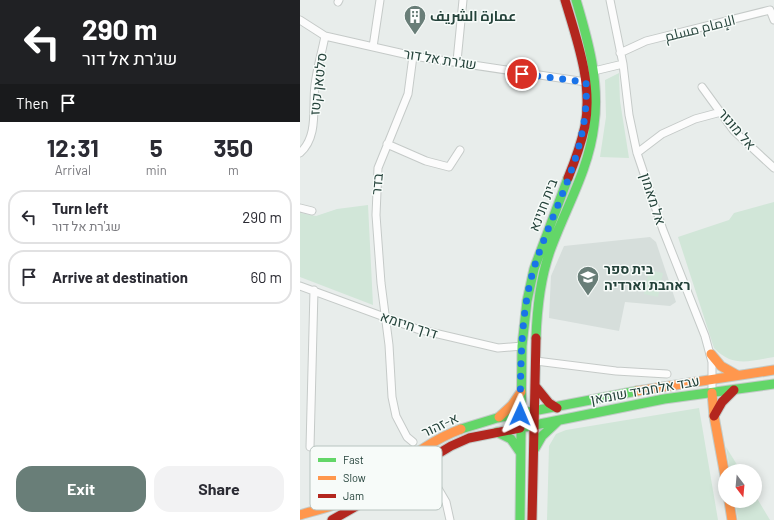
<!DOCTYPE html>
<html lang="en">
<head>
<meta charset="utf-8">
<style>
  body { margin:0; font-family:Barlow,Cairo,Heebo,sans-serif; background:#f2f2f3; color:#2b2b33; height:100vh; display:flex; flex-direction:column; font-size:15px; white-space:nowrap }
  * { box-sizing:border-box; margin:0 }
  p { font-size:13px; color:#7c7c81 }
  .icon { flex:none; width:22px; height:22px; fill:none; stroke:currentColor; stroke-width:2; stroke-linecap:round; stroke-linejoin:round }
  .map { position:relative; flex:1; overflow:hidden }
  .drawer { display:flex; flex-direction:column; background:#fff; width:300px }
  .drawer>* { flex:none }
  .banner { background:#202124; color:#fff; overflow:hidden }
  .needle { width:26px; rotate:164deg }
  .fabs { position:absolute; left:418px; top:464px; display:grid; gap:8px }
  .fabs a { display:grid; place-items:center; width:44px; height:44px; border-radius:50%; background:#fff; box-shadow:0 2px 10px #0003; font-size:20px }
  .pin { position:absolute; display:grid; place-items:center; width:34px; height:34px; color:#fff; margin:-17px; border:2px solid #fff; border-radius:50%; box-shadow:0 1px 4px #0007 }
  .me { position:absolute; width:44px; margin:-22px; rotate:1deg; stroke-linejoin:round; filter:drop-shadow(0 0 3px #0008) }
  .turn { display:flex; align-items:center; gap:14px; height:84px; padding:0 16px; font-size:18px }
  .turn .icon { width:52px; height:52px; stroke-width:2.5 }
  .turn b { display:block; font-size:28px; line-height:34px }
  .then { display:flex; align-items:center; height:38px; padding:0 16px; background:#0003; gap:8px; font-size:15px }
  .eta { display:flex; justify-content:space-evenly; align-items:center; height:68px; text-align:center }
  .eta b { font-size:24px; font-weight:700; line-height:28px }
  .primary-button { display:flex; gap:8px; margin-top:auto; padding:8px 16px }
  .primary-button a { flex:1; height:46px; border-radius:16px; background:#697e78; color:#fff; font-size:16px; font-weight:700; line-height:46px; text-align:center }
  .primary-button a+a { background:#f2f2f3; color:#2b2b33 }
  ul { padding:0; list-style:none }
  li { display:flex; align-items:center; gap:12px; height:54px; margin:0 8px 6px; padding:0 8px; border:2px solid #e1e1e2; border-radius:16px }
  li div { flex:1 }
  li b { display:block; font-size:15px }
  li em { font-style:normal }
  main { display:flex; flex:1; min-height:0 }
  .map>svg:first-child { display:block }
  .built { fill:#d6dedb }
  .green { fill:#d1e6d8 }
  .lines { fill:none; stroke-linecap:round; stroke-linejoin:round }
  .street-casing { stroke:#c5cac8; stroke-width:9 }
  .fast-casing { stroke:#c3cbc8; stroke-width:11 }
  .slow-casing { stroke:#c3cbc8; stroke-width:11 }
  .jam-casing { stroke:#c3cbc8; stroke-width:11 }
  .street { stroke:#fcfcfc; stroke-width:7 }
  .fast { stroke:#63d668; stroke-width:9 }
  .slow { stroke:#ff974d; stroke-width:9 }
  .jam { stroke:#b3261e; stroke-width:9 }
  .route { stroke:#1a73e8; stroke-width:7; stroke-dasharray:0 12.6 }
  .labels { text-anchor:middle; stroke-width:3; stroke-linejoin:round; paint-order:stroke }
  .poi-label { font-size:14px; font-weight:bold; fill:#24423a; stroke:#f7fbf9; text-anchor:start }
  .street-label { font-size:14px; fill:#24423a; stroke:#f7fbf9 }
  .key { fill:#f7fbf9; stroke:#b8c4c0; stroke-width:1 }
  .key-label { font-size:11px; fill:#24423a }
</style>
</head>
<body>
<main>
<section class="drawer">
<div class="banner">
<div class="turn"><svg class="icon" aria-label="left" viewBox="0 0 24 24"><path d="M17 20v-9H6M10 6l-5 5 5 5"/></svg><div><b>290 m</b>שג'רת אל דור</div></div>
<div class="then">Then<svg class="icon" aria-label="arrive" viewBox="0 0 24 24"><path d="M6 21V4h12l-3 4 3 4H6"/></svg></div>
</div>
<div class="eta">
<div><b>12:31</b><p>Arrival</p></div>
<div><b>5</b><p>min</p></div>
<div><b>350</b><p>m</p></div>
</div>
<ul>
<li><svg class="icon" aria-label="left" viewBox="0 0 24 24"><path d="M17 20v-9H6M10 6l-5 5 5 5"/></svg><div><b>Turn left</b><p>שג'רת אל דור</p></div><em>290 m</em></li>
<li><svg class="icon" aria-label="arrive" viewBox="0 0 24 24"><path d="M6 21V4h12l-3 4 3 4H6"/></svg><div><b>Arrive at destination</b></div><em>60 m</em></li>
</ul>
<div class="primary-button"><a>Exit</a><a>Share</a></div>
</section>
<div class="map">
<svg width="474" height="520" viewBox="0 0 474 520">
  <rect width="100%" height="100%" fill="#e8edeb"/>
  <path class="built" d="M350 237 356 242 376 302 370 306 325 302 319 331 249 318 251 276 264 246Z"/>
  <path class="green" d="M319 73 320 101 329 158 300 157 306 117 305 80Z
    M474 202V357C450 361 433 368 414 348L378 237 429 220 434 213Z
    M68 205 73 305 0 277V213L16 216 37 209Z
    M349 270 363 273 358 297 344 294Z
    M399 408 418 520H247L249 446 256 434 266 430Z
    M426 447 441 471H430Z
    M455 495 470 520H438L435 501H455Z"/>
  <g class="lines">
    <g class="street-casing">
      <path id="street" d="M310 0 323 64 329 115 337 153 363 230 405 336 412 362V393
        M38 2 39 0
        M0 20 25 36 113 56 286 82
        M73 47 80 0
        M320 53 346 41 470 10 474 20
        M157 61 163 0
        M294 71 323 64
        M402 87 434 131 474 168
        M87 144 126 161 149 167 160 150
        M0 153C19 136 12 107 15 85 17 68 22 52 25 36
        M337 153 362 134 395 119 421 112
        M0 208 12 211
        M0 286 117 329 198 348 222 346
        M236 361 316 371 367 374
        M113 442 107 437 96 416 92 397 89 345 81 283 76 215 78 168 108 94 113 56
        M10 447 14 290
        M129 473 146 502 150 520"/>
    </g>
    <g class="fast-casing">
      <path id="fast" d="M236 338C237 308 240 279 250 251 265 209 289 170 294 125 300 83 288 40 276 0
        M220 428 364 399 474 384
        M161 429 197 418 337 391
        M197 432 211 439 220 452
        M234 450 242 436 258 421
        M220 520 222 346 227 301 234 269 268 178"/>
    </g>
    <g class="slow-casing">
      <path id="slow" d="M411 354 421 366 437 375
        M337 391 474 370
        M412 393 414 416 425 476
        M199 417 212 405 221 392
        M429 501 432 520
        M0 515C15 510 33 507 47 500 86 479 118 445 161 429"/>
    </g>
    <g class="jam-casing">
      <path id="jam" d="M265 0C277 40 293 84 285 126 281 144 275 161 268 178
        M236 387 249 403 257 408
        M414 416 422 402 434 390
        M32 520 67 500 116 467 151 446 169 438 220 428
        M232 520 236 338"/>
    </g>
    <use href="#street" class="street"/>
    <use href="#fast" class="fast"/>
    <use href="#slow" class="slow"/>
    <use href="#jam" class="jam"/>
  </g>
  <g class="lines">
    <path class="route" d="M220 414C221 366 220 314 234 268 254 204 290 151 286 82L222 74"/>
  </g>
  <defs>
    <g id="building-pin" transform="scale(1.15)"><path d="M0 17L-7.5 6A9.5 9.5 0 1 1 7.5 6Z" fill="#697e78" stroke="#f7fbf9"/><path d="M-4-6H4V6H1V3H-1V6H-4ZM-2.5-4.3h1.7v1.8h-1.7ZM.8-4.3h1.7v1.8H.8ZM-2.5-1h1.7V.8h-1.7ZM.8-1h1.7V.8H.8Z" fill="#fff"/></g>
    <g id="school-pin" transform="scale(1.15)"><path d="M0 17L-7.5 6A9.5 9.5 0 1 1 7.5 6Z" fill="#697e78" stroke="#f7fbf9"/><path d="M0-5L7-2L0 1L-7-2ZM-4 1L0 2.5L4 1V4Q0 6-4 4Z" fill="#fff"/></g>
  </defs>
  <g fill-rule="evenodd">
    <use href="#building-pin" x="115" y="16"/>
    <use href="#school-pin" x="288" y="277"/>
  </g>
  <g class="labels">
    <g class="poi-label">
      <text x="130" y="21">عمارة الشريف</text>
      <text x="304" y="274">בית ספר<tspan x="304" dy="16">ראהבת וארדיה</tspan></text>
    </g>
    <g class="street-label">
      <text transform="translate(400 28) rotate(-14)" y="5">الإمام مسلم</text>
      <text transform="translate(140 59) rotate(9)" y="5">שג'רת אל דור</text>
      <text transform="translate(18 84) rotate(-83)" y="5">סלטאן קטז</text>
      <text transform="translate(437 129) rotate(49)" y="5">אל מונזר</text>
      <text transform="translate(77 184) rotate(-85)" y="5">בדר</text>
      <text transform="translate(353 199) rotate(72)" y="5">אל מאמון</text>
      <text transform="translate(243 205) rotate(-69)" y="5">בית חנינא</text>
      <text transform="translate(109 325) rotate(18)" y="5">דרך חיזמא</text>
      <text transform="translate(345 390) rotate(-10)" y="5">עבד אלחמיד שומאן</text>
      <text transform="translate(140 425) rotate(-25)" y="5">א-זהור</text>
    </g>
  </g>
  <rect x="10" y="446" width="132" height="64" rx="6" class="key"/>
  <rect x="18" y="458" width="18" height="4" fill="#63d668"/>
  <rect x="18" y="476" width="18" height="4" fill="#ff974d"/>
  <rect x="18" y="494" width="18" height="4" fill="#b3261e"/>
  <g class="key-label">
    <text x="43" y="464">Fast</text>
    <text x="43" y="482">Slow</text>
    <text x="43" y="500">Jam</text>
  </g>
</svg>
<div class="fabs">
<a><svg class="needle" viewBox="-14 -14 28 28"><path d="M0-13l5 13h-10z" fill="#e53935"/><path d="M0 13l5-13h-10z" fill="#7c7c81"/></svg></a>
</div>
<div class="pin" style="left:222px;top:74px;background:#d93025"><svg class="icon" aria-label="arrive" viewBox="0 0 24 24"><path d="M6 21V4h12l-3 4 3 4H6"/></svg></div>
<svg class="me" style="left:220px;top:414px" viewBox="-20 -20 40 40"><path d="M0-17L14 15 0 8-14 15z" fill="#1a73e8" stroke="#fff" stroke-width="4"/></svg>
</div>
</main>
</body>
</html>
